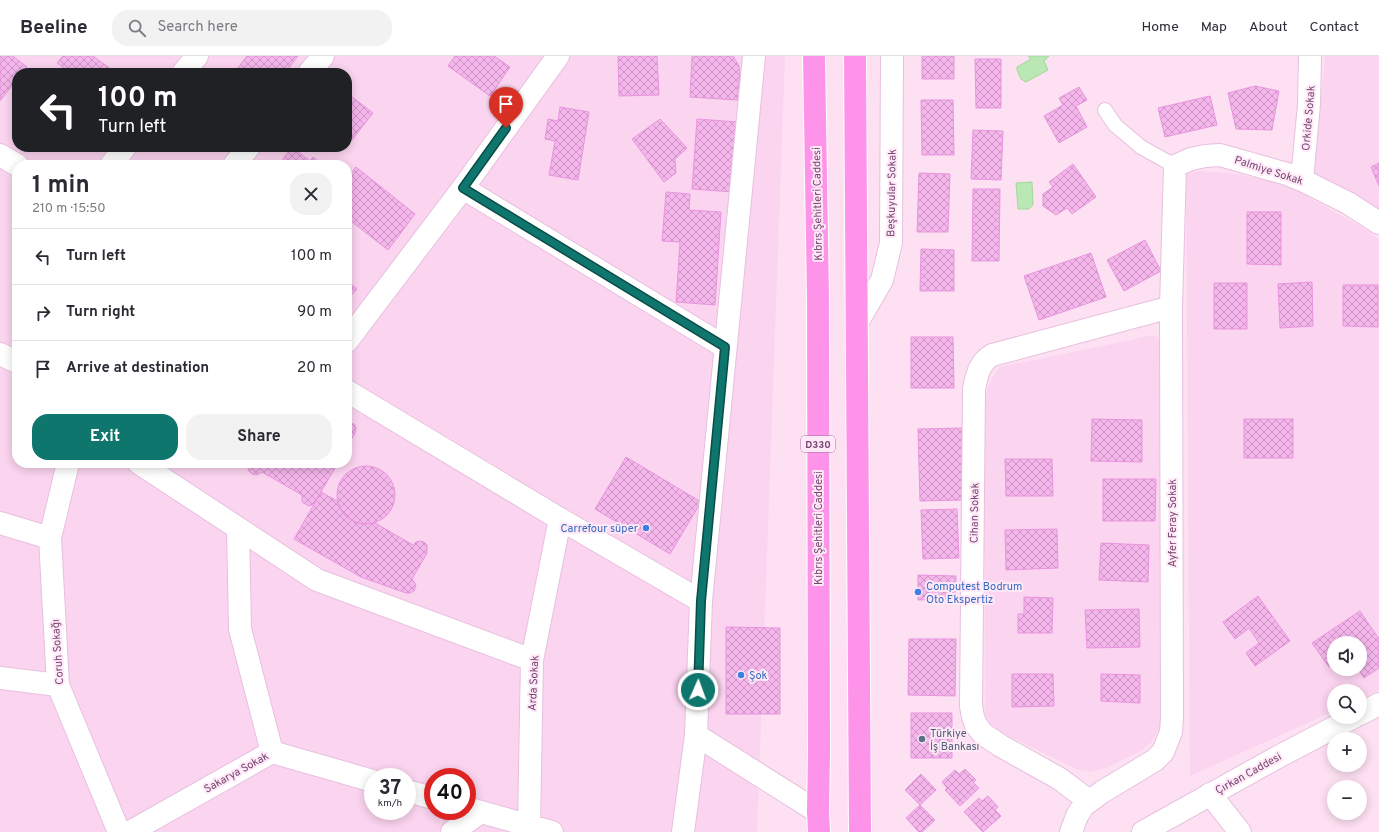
<!DOCTYPE html>
<html lang="en">
<head>
<meta charset="utf-8">
<style>
  body { margin:0; font-family:Overpass,sans-serif; background:#f2f2f3; color:#2b2b33; height:100vh; display:flex; flex-direction:column; font-size:15px; white-space:nowrap }
  * { box-sizing:border-box; margin:0 }
  p { font-size:13px; color:#7c7c81 }
  .icon { flex:none; width:22px; height:22px; fill:none; stroke:currentColor; stroke-width:2; stroke-linecap:round; stroke-linejoin:round }
  .map { position:relative; flex:1; overflow:hidden }
  .sheet { position:absolute; left:12px; top:104px; width:340px; height:308px; display:flex; flex-direction:column; background:#fff; border-radius:16px; box-shadow:0 2px 10px #0003 }
  .sheet>* { flex:none }
  .top-card { position:absolute; left:12px; top:12px; width:340px; height:84px; border-radius:16px; box-shadow:0 2px 10px #0003; background:#202124; color:#fff; overflow:hidden }
  .buttons { position:absolute; left:1327px; top:580px; display:grid; gap:8px }
  .buttons a { display:grid; place-items:center; width:40px; height:40px; border-radius:50%; background:#fff; box-shadow:0 2px 10px #0003; font-size:20px }
  .speed { position:absolute; left:364px; top:712px; display:flex; gap:8px; font-size:20px; font-weight:700; text-align:center }
  .speed>* { display:grid; place-content:center; width:52px; height:52px; border-radius:50%; background:#fff; box-shadow:0 2px 10px #0003; line-height:1 }
  .speed small { font-size:10px; font-weight:400 }
  .speed .limit { border:6px solid #d22; background:#fff; color:#111 }
  .pin { position:absolute; display:grid; place-items:center; width:34px; height:34px; color:#fff; margin:-41px -17px; border-radius:50% 50% 50% 0; rotate:-45deg; box-shadow:0 0 4px #0007 }
  .pin .icon { rotate:45deg }
  .me { position:absolute; width:44px; margin:-22px; rotate:2deg; stroke-linejoin:round; filter:drop-shadow(0 0 3px #0008) }
  .turn { display:flex; align-items:center; gap:14px; height:84px; padding:0 20px; font-size:18px }
  .turn .icon { width:52px; height:52px; stroke-width:2.5 }
  .turn b { display:block; font-size:28px; line-height:34px }
  .round { display:grid; place-items:center; flex:none; width:42px; height:42px; border-radius:16px; background:#f2f2f3 }
  .summary { display:flex; align-items:center; justify-content:space-between; height:68px; padding:0 20px }
  h1 { font-size:24px; font-weight:700; line-height:30px }
  .action { display:flex; gap:8px; margin-top:auto; padding:8px 20px }
  .action a { flex:1; height:46px; border-radius:16px; background:#0f766e; color:#fff; font-size:16px; font-weight:700; line-height:46px; text-align:center }
  .action a+a { background:#f2f2f3; color:#2b2b33 }
  ul { padding:0; list-style:none }
  li { display:flex; align-items:center; gap:12px; height:56px; padding:0 20px; border-top:1px solid #e1e1e2 }
  li div { flex:1 }
  li b { display:block; font-size:15px }
  li em { font-style:normal }
  header { display:flex; align-items:center; gap:24px; box-sizing:border-box; height:56px; padding:0 20px; background:#fff; border-bottom:1px solid #e1e1e2 }
  header strong { font-size:19px }
  nav { display:flex; gap:22px; margin-inline-start:auto; font-size:14px }
  .search { width:280px; height:36px; background:#f2f2f3; display:flex; align-items:center; gap:10px; box-sizing:border-box; padding:0 14px; border-radius:16px; color:#7c7c81; font-size:15px }
  .map>svg:first-child { display:block }
  .residential { fill:#fbd4ef; fill-rule:evenodd }
  .water { fill:#bae8b4; stroke:#a0da99 }
  .building { fill:url(#building-cross-hatch); stroke:#e895de }
  .lines { fill:none; stroke-linecap:round; stroke-linejoin:round }
  .service-casing { stroke:#e7c0df; stroke-width:16 }
  .minor-casing { stroke:#e7c0df; stroke-width:24 }
  .tertiary-casing { stroke:#e7c0df; stroke-width:24 }
  .trunk-casing { stroke:#fff; stroke-width:24 }
  .service { stroke:#fff; stroke-width:14 }
  .minor { stroke:#fff; stroke-width:22 }
  .tertiary { stroke:#fff; stroke-width:22 }
  .trunk { stroke:#fe94ea; stroke-width:22 }
  .route-casing { stroke:#0a4d48; stroke-width:10 }
  .route { stroke:#0f766e; stroke-width:7 }
  .shop-dot { fill:#3f7fe0; stroke:#ffe8f7; stroke-width:1.5 }
  .service-dot { fill:#5c6f8a; stroke:#ffe8f7; stroke-width:1.5 }
  .labels { text-anchor:middle; stroke-width:4; stroke-linejoin:round; paint-order:stroke }
  .shield { fill:#ffe8f7; stroke:#9f7799; stroke-width:1 }
  .shield-label { font-size:10px; font-weight:bold; fill:#764671 }
  .street-label { font-size:11px; fill:#764671; stroke:#ffe8f7 }
  .shop-label { font-size:11px; fill:#366cbe; stroke:#ffe8f7; text-anchor:start }
  .service-label { font-size:11px; fill:#4e5e75; stroke:#ffe8f7; text-anchor:start }
</style>
</head>
<body>
<header>
<strong>Beeline</strong>
<div class="search"><svg class="icon" aria-label="search" viewBox="0 0 24 24"><circle cx="10" cy="10" r="6"/><path d="M15 15l6 6"/></svg>Search here</div>
<nav><a>Home</a><a>Map</a><a>About</a><a>Contact</a></nav>
</header>
<div class="map">
<svg width="1379" height="776" viewBox="0 0 1379 776">
  <defs>
    <pattern id="building-cross-hatch" width="8" height="8" patternUnits="userSpaceOnUse"><rect width="8" height="8" fill="#f5b6ec"/><path d="M0 0l8 8M0 8l8-8" fill="none" stroke="#cb96c4"/></pattern>
  </defs>
  <rect width="100%" height="100%" fill="#fee0f3"/>
  <path class="residential" d="M0 0H785L757 776H0ZM17 17H347V91H17ZM17 109H347V407H17ZM373 721H407V755H373ZM433 721H467V755H433Z
    M1325 0H1379V159L1314 117Z
    M1201 115 1237 118 1265 124 1298 135 1370 176 1379 184V634L1360 643V635H1334V655L1190 720 1186 118ZM1334 587H1360V613H1334Z
    M1154 279 1163 286 1161 668 1151 687 1139 696 1106 712 1090 716 1078 714 999 675 990 668 985 657 984 350 988 331 992 322 1000 311Z"/>
  <path class="water" d="M1028 0H1049L1044 5 1048 14 1026 26 1021 23 1017 14V11L1031 3Z
    M1032 126 1033 149 1029 153H1018L1016 127Z"/>
  <path class="building" d="M0 0H13L27 11 22 17H17V23L0 45Z
    M63 0H93L116 17H71L57 7Z
    M247 0H298L285 17H242L237 13Z
    M455 0H494L510 11 490 40 448 10Z
    M618 0H657L659 39 619 40Z
    M692 0H733L739 10 740 18 737 44 690 41Z
    M922 0H954V23H922Z
    M975 3H1001V52H976Z
    M1255 30 1279 35 1272 74 1236 73 1228 37Z
    M1079 31 1087 44 1076 50 1087 71 1059 87 1044 60 1063 49 1059 42Z
    M347 37 373 57 347 90Z
    M1210 40 1217 69 1165 81 1158 52Z
    M921 44H953L954 99H922Z
    M560 51 589 56 578 124 549 119 555 85 545 83 548 63 558 65Z
    M660 63 687 92 675 103 676 117 664 126 632 83Z
    M697 63 738 66 733 136 692 133Z
    M973 74 1003 75 1001 124 971 123Z
    M292 91 310 105 313 101 323 109H282L280 107Z
    M1379 107V130L1371 111Z
    M1073 108 1096 141 1072 158 1067 152 1056 159 1043 150V138L1053 131 1049 126Z
    M356 111 415 158 388 194 347 162V123Z
    M919 117 950 118 948 176H917Z
    M973 133H1000L999 205H972Z
    M666 136 690 138 689 154 721 156 715 249 676 246 680 186 662 185Z
    M1247 156H1281V209L1247 208Z
    M1145 184 1161 215 1124 235 1107 204Z
    M921 193 954 194V235H920Z
    M1091 197 1106 241 1039 264 1024 220Z
    M347 225 357 233 347 244Z
    M1312 226 1313 270 1280 272 1278 228Z
    M1214 227H1247V273H1214Z
    M1343 229H1378V271L1343 270Z
    M911 281H953L954 332H911Z
    M1092 363 1142 364V406L1091 405Z
    M1244 363H1293V402H1244Z
    M347 367 354 368 356 372 355 377 347 391Z
    M962 372 964 444 920 445 918 373Z
    M626 401 701 446 670 498 595 453Z
    M1005 403H1052L1053 440H1006Z
    M247 407H338L315 446 312 449 309 450 302 446V439L262 416 257 419 252 418 248 414 249 408Z
    M337 439a29 29 0 1 1 58 0a29 29 0 1 1-58 0Z
    M1103 423H1156L1155 465H1103Z
    M321 436 337 445 343 457 355 466 363 468 375 467 413 489 416 486 420 485 424 486 427 489V497L412 523 416 529 414 535 410 537H406L361 521 294 483Z
    M957 453 959 502 923 503 921 454Z
    M1057 473 1058 512 1006 514 1005 474Z
    M1101 487 1149 489 1148 526 1099 524Z
    M918 519 956 520 955 543 918 544Z
    M1258 540 1290 585 1255 610 1246 597 1259 587 1249 572 1235 583 1223 566Z
    M1024 541 1053 542 1052 577H1018V558H1024Z
    M1139 553 1140 591 1087 592 1085 554Z
    M1360 555 1379 583V612L1364 622 1358 613H1360V587H1334V608L1329 611 1312 587Z
    M726 571 780 572V658H726Z
    M909 583H956L955 640 908 639Z
    M1012 618H1053L1054 650 1012 651Z
    M1101 618 1140 619V647L1101 645Z
    M911 657H952V702H911Z
    M965 713 976 724 973 726 979 732 960 750 945 734 947 732 942 726 955 714 959 718Z
    M921 718 936 734 920 749 905 734Z
    M988 740 998 751 995 754 1001 760 983 776 964 756 979 742 982 745Z
    M920 749 935 764 922 776H919L906 762Z"/>
  <g class="lines">
    <g class="service-casing">
      <path id="service" d="M1105 54 1115 69 1141 91 1175 110"/>
    </g>
    <g class="minor-casing">
      <path id="minor" d="M183 17 197 0
        M309 17 323 0
        M111 109 125 91
        M234 109 249 91
        M1302 124 1309 48 1310 0
        M463 132 725 291
        M857 267 882 224 891 187 892 0
        M347 285 463 132 558 0
        M0 298 17 306
        M68 407 50 482 58 629 119 776
        M139 407 317 524 532 604
        M0 467 50 482
        M238 472 240 573 272 696
        M701 545 754 0
        M0 622 58 629
        M407 735 433 742
        M1210 738 1240 776
        M1089 745 1060 723 1001 690 983 678 976 669 973 661 971 650 974 333C977 319 979 307 992 299L1171 251
        M467 752 552 776
        M529 770 532 604 560 463
        M130 776 272 696 373 725
        M452 776 481 756
        M683 776 696 679
        M1071 776 1077 760 1083 750 1102 736 1155 704 1163 696 1171 676 1172 661 1171 251 1175 110 1191 103 1205 100 1220 99 1287 118 1302 124 1348 147 1379 167"/>
    </g>
    <g class="tertiary-casing">
      <path id="tertiary" d="M0 99 17 109
        M347 335 560 463 701 545 696 679 818 756
        M1360 658 1379 648
        M1143 776 1276 702 1354 661"/>
    </g>
    <g class="trunk-casing">
      <path id="trunk" d="M814 0 818 242 819 696 818 756 819 776
        M855 0 860 776"/>
    </g>
    <use href="#service" class="service"/>
    <use href="#minor" class="minor"/>
    <use href="#tertiary" class="tertiary"/>
    <use href="#trunk" class="trunk"/>
  </g>
  <g class="lines">
    <g class="route-casing">
      <path id="route" d="M506 72 463 132 725 291 701 545 698 634"/>
    </g>
    <use href="#route" class="route"/>
  </g>
  <g class="shop-dot">
    <circle cx="646" cy="472" r="4"/>
    <circle cx="918" cy="536" r="4"/>
    <circle cx="741" cy="619" r="4"/>
  </g>
  <circle class="service-dot" cx="922" cy="683" r="4"/>
  <g class="labels">
    <rect class="shield" x="801" y="380" width="34" height="16" rx="3"/>
    <g class="shield-label">
      <text x="818" y="392">D330</text>
    </g>
    <g class="street-label">
      <text transform="translate(1308 62) rotate(-85)" y="4">Orkide Sokak</text>
      <text transform="translate(1269 114) rotate(18)" y="4">Palmiye Sokak</text>
      <text transform="translate(891 137) rotate(-89)" y="4">Beşkuyular Sokak</text>
      <text transform="translate(817 148) rotate(-91)" y="4">Kıbrıs Şehitleri Caddesi</text>
      <text transform="translate(974 457) rotate(-89)" y="4">Cihan Sokak</text>
      <text transform="translate(1172 467) rotate(-90)" y="4">Ayfer Feray Sokak</text>
      <text transform="translate(818 472) rotate(-90)" y="4">Kıbrıs Şehitleri Caddesi</text>
      <text transform="translate(57 596) rotate(-94)" y="4">Coruh Sokağı</text>
      <text transform="translate(533 627) rotate(-87)" y="4">Arda Sokak</text>
      <text transform="translate(236 716) rotate(-29)" y="4">Sakarya Sokak</text>
      <text transform="translate(1248 717) rotate(-29)" y="4">Çırkan Caddesi</text>
    </g>
    <g class="shop-label">
      <text x="638" y="476" text-anchor="end">Carrefour süper</text>
      <text x="926" y="534">Computest Bodrum<tspan x="926" dy="13">Oto Ekspertiz</tspan></text>
      <text x="749" y="623">Şok</text>
    </g>
    <g class="service-label">
      <text x="930" y="681">Türkiye<tspan x="930" dy="13">İş Bankası</tspan></text>
    </g>
  </g>
</svg>
<div class="buttons">
<a><svg class="icon" aria-label="sound" viewBox="0 0 24 24"><path d="M4 9h4l5-4v14l-5-4H4zM17 9q2 3 0 6"/></svg></a>
<a><svg class="icon" aria-label="search" viewBox="0 0 24 24"><circle cx="10" cy="10" r="6"/><path d="M15 15l6 6"/></svg></a>
<a>+</a>
<a>−</a>
</div>
<div class="speed"><div>37<small>km/h</small></div><div class="limit">40</div></div>
<div class="pin" style="left:506px;top:72px;background:#d93025"><svg class="icon" aria-label="arrive" viewBox="0 0 24 24"><path d="M6 21V4h12l-3 4 3 4H6"/></svg></div>
<svg class="me" style="left:698px;top:634px" viewBox="-20 -20 40 40"><circle r="17" fill="#0f766e" stroke="#fff" stroke-width="3"/><path d="M0-11L8 9 0 5-8 9z" fill="#fff"/></svg>
<div class="top-card">
<div class="turn"><svg class="icon" aria-label="left" viewBox="0 0 24 24"><path d="M17 20v-9H6M10 6l-5 5 5 5"/></svg><div><b>100 m</b>Turn left</div></div>
</div>
<section class="sheet">
<div class="summary"><div><h1>1 min</h1><p>210 m · 15:50</p></div><a class="round"><svg class="icon" aria-label="close" viewBox="0 0 24 24"><path d="M6 6l12 12M18 6L6 18"/></svg></a></div>
<ul>
<li><svg class="icon" aria-label="left" viewBox="0 0 24 24"><path d="M17 20v-9H6M10 6l-5 5 5 5"/></svg><div><b>Turn left</b></div><em>100 m</em></li>
<li><svg class="icon" aria-label="right" viewBox="0 0 24 24"><path d="M7 20v-9h11M14 6l5 5-5 5"/></svg><div><b>Turn right</b></div><em>90 m</em></li>
<li><svg class="icon" aria-label="arrive" viewBox="0 0 24 24"><path d="M6 21V4h12l-3 4 3 4H6"/></svg><div><b>Arrive at destination</b></div><em>20 m</em></li>
</ul>
<div class="action"><a>Exit</a><a>Share</a></div>
</section>
</div>
</body>
</html>
